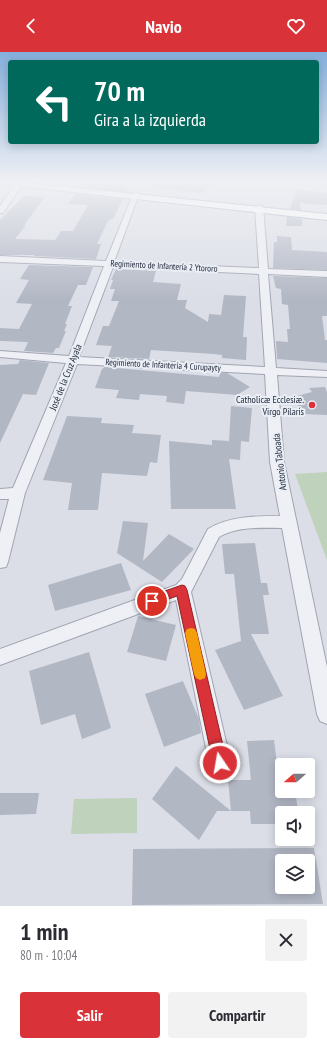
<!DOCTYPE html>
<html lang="es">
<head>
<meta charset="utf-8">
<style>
  body { margin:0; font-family:"PT Sans Narrow",sans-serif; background:#f2f2f3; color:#2b2b33; height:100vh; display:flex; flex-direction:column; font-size:15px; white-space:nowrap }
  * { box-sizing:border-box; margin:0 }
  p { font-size:13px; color:#7c7c81 }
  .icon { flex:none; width:22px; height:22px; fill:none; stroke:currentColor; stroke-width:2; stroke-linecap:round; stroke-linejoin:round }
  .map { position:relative; height:854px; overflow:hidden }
  .side { display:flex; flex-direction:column; background:#fff; flex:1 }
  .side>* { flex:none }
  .top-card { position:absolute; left:8px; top:8px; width:311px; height:84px; border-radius:4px; box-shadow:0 2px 10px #0003; background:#00695c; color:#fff; overflow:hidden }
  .needle { width:26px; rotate:250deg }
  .fabs { position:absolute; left:275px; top:706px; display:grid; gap:8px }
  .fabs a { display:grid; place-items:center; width:40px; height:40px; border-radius:4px; background:#fff; box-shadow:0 2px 10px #0003; font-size:20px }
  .pin { position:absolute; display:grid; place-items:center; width:34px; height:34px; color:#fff; margin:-17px; border:2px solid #fff; border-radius:50%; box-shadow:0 1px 4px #0007 }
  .me { position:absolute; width:44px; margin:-22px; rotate:348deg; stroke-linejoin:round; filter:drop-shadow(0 0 3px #0008) }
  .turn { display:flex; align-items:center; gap:14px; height:84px; padding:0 20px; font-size:18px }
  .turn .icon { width:52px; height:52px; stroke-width:2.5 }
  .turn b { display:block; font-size:28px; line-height:34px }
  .round { display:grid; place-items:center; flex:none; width:42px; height:42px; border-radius:4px; background:#f2f2f3 }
  .headline { display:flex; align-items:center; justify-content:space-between; height:68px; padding:0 20px }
  h1 { font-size:24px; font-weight:800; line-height:30px }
  .primary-button { display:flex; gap:8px; margin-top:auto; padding:8px 20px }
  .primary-button a { flex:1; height:46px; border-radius:4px; background:#d93339; color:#fff; font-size:16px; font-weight:800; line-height:46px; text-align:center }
  .primary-button a+a { background:#f2f2f3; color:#2b2b33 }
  header { display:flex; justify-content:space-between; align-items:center; height:52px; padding:0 20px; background:#d93339; color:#fff; font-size:18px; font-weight:800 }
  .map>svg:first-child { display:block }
  .green { fill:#bfd2bc }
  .building { fill:#b2b7c4; fill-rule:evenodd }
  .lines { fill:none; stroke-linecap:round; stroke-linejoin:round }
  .minor-casing { stroke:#a0a5b1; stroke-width:2 }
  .major-casing { stroke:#9aa1b4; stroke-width:2 }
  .minor { fill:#eef0f5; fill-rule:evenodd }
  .major { fill:#fff; fill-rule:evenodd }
  .route { fill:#d93339; stroke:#8d2125 }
  .slow { fill:#f59e0b }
  .poi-dot { fill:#d93339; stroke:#eaeef5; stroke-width:1.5 }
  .labels { text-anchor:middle; stroke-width:4; stroke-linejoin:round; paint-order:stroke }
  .far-street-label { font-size:9px; fill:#242b3e; stroke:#eaeef5 }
  .street-label { font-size:10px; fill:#242b3e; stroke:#eaeef5 }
  .poi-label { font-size:10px; fill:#242b3e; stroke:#eaeef5; text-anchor:end }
</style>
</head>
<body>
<header><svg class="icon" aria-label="back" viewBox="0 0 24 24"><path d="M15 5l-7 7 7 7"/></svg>Navio<svg class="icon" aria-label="heart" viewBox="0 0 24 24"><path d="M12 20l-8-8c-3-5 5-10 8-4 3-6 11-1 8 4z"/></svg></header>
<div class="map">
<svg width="327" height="854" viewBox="0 0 327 854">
  <rect width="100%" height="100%" fill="#dbdee7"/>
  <path class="green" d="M327 420V508L295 422Z
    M137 746V781L71 782 74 747Z"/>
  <path class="building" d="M153 128H186L210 131 202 141 152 136Z
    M90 129 129 134 126 140 83 135Z
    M298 134 299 138 327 141V153L300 151 301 158 290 157Z
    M75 142 123 147 113 167H110L107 171 97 192H101L96 207 35 204 34 203H0V168L24 144 45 145 24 173H26L15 187 55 188 61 179H73L88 153 68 152Z
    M287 165 302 167V174H286Z
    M277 184 291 185 292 198 327 200V218L273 216 274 190H277Z
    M29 213 93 215 86 233H78L68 254H72L65 272H67L64 279H66L59 296H56L53 301 24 299 28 290 0 289V276L19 277 32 252 16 251 29 228 20 227Z
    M116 217 156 219 153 230 181 232 177 248H187L185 256 208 270 209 262 221 263 224 243 246 244 243 285H247L246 308 222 306V303L214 302 151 298 149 307 108 305 112 294 96 293 103 274H109L119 249H111L115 237H110L113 228H111Z
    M273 224 327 226V264H322L325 288H327V311L277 307 276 289 288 290 287 277H290L288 253 282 252 281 237 276 236Z
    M20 308 49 311 36 343 23 342 0 391V313L18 312Z
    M105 315 219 325 220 321H227L250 335 237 343 186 339 184 352 166 350 167 344 140 342 139 348 116 346 119 338 95 336 102 317Z
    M325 335 327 340V363L303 362 293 345 312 340 309 336Z
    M231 354 252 356 249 390 241 389 240 408 229 407 236 457H171L169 389 212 393V388L229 389Z
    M67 364 102 366 101 371 134 373 132 381 161 383 157 411 150 410 147 424 102 421 98 458H68L72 431 43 428Z
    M123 469 148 471 143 509 169 482 194 497 162 530 117 501Z
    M255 491 261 531H267L269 543H263L269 582H251L283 644 244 658 215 598 241 589 234 522H225L222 492Z
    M121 511 131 538 55 559 48 533Z
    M138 564 176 573 166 609 127 600Z
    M89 600 111 676 82 687 75 662 41 673 29 619Z
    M183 629 199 667 201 681 164 695 145 642Z
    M274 688 279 728H282V739H295L298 758H280L282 772H251L250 759H217L199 788 152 747 176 714 231 759 228 728H251L247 689Z
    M0 741H39L36 762 0 763Z
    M314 796 323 852 132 853 133 797ZM282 809H308V835H282Z"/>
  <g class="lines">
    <g class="minor-casing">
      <path id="minor" d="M18 128H24L23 132 3 161H0V154Z
        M136 140 139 142 114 210 259 216 255 155 259 153 263 155 268 217 327 219V225L268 222 276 316 327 319V325L277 323 284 410 327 615V672L320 669 317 662 282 476C262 476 237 474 219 485L191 540 231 711 227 718 220 722 213 718 209 711 176 548 0 613V597L176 533 182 527 208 477C229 464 256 464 280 464L270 410 265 322 77 312 25 441 8 510 6 515 0 516V481L9 447H0V437L13 436 66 311 0 305V299L69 304 104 214 0 210V204L106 209 133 142ZM113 215 259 222 265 315 79 305Z"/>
    </g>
    <g class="major-casing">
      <path id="major" d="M0 128 327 162V168L0 132Z"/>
    </g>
    <use href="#minor" class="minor"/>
    <use href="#major" class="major"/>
  </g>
  <linearGradient id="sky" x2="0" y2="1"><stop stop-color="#85afdc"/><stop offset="0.52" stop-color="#eff0f4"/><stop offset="1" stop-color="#eff0f4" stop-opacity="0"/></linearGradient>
  <rect width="327" height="248" fill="url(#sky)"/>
  <path class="route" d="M182 533 185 534 187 538 227 711 225 716 220 718 215 716 213 711 177 544 152 553 148 552 146 549 148 545Z"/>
  <path class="slow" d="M191 576 195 577 197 581 206 622 205 626 200 628 196 626 194 622 185 581 187 577Z"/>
  <circle class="poi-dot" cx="312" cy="353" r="4"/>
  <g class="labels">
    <g class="far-street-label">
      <text transform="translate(164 214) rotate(3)" y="3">Regimiento de Infantería 2 Ytororo</text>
      <text transform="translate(163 313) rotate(3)" y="3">Regimiento de Infantería 4 Curupayty</text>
    </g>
    <g class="street-label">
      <text transform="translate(65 325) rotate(-68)" y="4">José de la Cruz Ayala</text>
      <text transform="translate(279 410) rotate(-97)" y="4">Antonio Taboada</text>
    </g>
    <g class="poi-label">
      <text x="304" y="351">Catholicæ Ecclesiæ.<tspan x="304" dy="12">Virgo Pilaris</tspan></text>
    </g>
  </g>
</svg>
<div class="fabs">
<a><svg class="needle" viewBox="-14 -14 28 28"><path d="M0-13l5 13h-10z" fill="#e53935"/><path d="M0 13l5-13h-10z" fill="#7c7c81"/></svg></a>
<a><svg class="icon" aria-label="sound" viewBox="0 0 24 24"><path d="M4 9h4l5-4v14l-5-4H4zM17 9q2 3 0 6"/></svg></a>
<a><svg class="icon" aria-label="layers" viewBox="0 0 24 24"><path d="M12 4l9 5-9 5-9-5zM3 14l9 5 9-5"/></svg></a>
</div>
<div class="pin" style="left:152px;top:549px;background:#d93025"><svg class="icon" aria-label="arrive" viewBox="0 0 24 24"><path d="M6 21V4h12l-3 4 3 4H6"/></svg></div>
<svg class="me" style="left:220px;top:711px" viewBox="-20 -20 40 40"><circle r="17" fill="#d93339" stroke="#fff" stroke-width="3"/><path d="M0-11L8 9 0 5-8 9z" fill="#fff"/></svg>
<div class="top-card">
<div class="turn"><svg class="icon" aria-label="left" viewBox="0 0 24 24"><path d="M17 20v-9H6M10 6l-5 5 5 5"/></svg><div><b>70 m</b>Gira a la izquierda</div></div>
</div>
</div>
<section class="side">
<div class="headline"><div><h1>1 min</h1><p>80 m · 10:04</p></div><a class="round"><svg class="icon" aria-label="close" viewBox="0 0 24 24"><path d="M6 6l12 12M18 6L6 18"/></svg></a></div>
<div class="primary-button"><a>Salir</a><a>Compartir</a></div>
</section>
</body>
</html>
